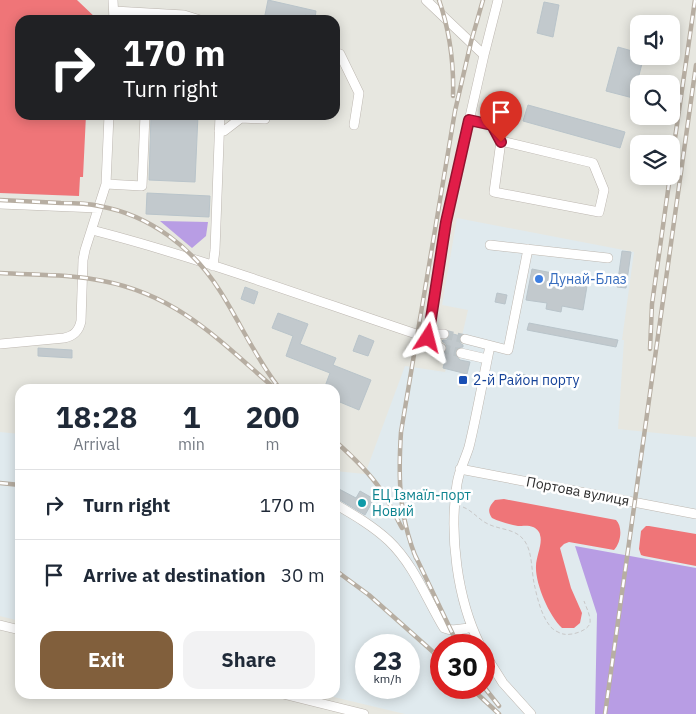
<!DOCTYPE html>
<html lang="en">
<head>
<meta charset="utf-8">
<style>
  body { margin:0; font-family:"IBM Plex Sans",sans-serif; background:#f2f2f3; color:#1f2937; height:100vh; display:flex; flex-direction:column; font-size:19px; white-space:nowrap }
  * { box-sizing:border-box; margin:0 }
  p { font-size:16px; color:#747a83 }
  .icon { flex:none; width:28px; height:28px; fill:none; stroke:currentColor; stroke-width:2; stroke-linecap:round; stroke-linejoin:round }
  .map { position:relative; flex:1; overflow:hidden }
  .side { position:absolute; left:15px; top:384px; width:325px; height:315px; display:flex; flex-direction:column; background:#fff; border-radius:15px; box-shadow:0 2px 12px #0003 }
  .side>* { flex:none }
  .top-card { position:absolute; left:15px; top:15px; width:325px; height:105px; border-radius:15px; box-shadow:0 2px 12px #0003; background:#202124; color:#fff; overflow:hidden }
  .fabs { position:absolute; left:630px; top:15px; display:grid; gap:10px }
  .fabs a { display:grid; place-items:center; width:50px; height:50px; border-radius:10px; background:#fff; box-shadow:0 2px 12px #0003; font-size:25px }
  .speed { position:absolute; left:355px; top:634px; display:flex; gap:10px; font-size:25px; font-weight:700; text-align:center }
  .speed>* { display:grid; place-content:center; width:65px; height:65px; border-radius:50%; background:#fff; box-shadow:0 2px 12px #0003; line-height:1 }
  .speed small { font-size:12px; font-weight:400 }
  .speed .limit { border:8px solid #d22; background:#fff; color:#111 }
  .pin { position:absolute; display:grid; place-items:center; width:42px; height:42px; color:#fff; margin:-51px -21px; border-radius:50% 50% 50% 0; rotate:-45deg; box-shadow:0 0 5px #0007 }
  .pin .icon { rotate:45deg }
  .me { position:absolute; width:55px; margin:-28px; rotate:9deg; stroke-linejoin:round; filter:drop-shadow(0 0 4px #0008) }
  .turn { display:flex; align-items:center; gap:18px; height:105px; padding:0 25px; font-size:22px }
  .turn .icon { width:65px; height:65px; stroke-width:2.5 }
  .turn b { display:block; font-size:35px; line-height:42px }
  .eta { display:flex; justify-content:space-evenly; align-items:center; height:85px; text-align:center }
  .eta b { font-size:30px; font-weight:700; line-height:35px }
  .action { display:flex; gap:10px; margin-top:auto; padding:10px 25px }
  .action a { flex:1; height:58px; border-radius:15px; background:#815f3c; color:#fff; font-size:20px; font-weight:700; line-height:58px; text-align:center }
  .action a+a { background:#f2f2f3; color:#1f2937 }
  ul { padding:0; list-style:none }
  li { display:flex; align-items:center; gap:15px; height:70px; padding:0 25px; border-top:1px solid #e0e1e3 }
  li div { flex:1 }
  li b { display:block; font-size:19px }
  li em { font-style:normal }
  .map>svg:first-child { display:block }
  .industrial { fill:#e7e7e0; fill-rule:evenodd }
  .green { fill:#b89de4 }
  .water { fill:#ef7578 }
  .building { fill:#c2c9cd; stroke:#b9c4ca }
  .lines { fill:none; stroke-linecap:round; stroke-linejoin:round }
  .minor-tunnel { stroke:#bcc4c7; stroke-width:9; stroke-dasharray:9 4.5; stroke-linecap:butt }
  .minor-casing { stroke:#bdb7b0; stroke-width:10 }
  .path { stroke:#c8c8c8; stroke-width:1; stroke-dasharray:4 2.5; stroke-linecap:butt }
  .minor { stroke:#fff; stroke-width:9 }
  .rail-casing { stroke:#b7aea2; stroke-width:4.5 }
  .rail { stroke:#fff; stroke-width:2.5; stroke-dasharray:8; stroke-linecap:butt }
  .route-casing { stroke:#92132f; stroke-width:12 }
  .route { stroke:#e11d48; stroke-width:9 }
  .shop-dot { fill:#3f7fe0; stroke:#fff; stroke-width:2 }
  .transit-dot { fill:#1a4fb4; stroke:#fff; stroke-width:2 }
  .culture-dot { fill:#0f9aa8; stroke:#fff; stroke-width:2 }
  .labels { text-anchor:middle; stroke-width:5; stroke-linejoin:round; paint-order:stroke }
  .shop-label { font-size:14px; fill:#366cbe; stroke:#fff; text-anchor:start }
  .transit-label { font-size:14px; fill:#164399; stroke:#fff; text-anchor:start }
  .street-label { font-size:14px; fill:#2d2d2d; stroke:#fff }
  .culture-label { font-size:14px; fill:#0d838f; stroke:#fff; text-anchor:start }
</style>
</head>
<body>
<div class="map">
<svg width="696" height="714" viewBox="0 0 696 714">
  <rect width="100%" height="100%" fill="#e0eaee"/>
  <path class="industrial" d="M77 0H696V437L618 429 624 340H622L634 252 457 218 442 305 468 310 462 336 465 337 460 360 470 362 464 388 458 387 461 372 446 369 445 372 405 366 365 474 335 471V389H20V434L0 432V193L79 196 80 177H83L86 115H335V20H98ZM639 24H671V56H639ZM639 84H671V116H639ZM639 144H671V176H639Z
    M0 616 20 621V694H321L405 714H0Z"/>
  <path class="green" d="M160 221 208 222 206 236 192 248Z
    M575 546 696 568V714H595L597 614Z"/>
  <path class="water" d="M0 0H77L98 20H20V115H86L83 177H80L79 196 0 193Z
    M504 499 616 520C623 527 621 543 614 550L569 542 564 544 560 548 571 588 582 613 580 623 574 628H562C549 616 535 583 536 566 536 557 543 543 540 535 540 532 536 528 533 527 529 525 522 526 518 526 509 524 500 522 492 518 487 510 489 507 495 500Z
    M646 526H649L696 534V566L644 556 641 555 639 549 641 531Z"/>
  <path class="building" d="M268 0 316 11 315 18 305 15 304 20H264Z
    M544 2 559 5 553 37 537 33Z
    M618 47 639 53V56H644L633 98 606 91Z
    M528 105 625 132 620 148 523 121Z
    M151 115H198L195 182 149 180Z
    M147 193 210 196 209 217 146 214Z
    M622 251 631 252 626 288 617 287Z
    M532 269 588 280 583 310 562 306 561 312 546 309 547 303 526 300Z
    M245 287 258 292 254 304 241 299Z
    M497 293 507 295 505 304 495 302Z
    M278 313 308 324 300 344 336 358 333 365 371 380 359 410 335 400V389H324L330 373 286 356 293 336 272 328Z
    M529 323 618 340 616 347 527 330Z
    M450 333 460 336 459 340 460 343 463 345V347L457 348 455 354 460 360 470 362 467 374 443 368 446 357 439 355V354H444L447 351V345L442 341 443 340H447L449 338Z
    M359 335 374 341 368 356 353 351Z
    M38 348 72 350V358L38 356Z
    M517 373 526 375 524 382 515 380Z
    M339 489 356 498 360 491 374 499 365 515 335 497Z"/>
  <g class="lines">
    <path class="minor-tunnel" d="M444 334 465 339
      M441 348 461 353"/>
    <g class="minor-casing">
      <path id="minor" d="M113 0 114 20
        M426 0 484 55
        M114 11 184 15 200 20
        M335 53 340 54 359 93 354 125
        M241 118 265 119 266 115
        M469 120 492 125 501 141 494 192 599 212 604 190 593 163 501 141
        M219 131H224L241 118V115
        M106 184 142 186 145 115
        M0 204 98 208
        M92 230C205 259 316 301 428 338L431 342 441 348
        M490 245 608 258
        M213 266 215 250 220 115
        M428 338 446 222 484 55 498 0
        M428 338 438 334H444
        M465 339 508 350 528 249
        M0 344 64 338C74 336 79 331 81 321L83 260 85 250 106 184 109 115
        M461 353 487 359
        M460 469 696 514
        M335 504C354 515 373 526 389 541 414 565 426 598 444 628 452 632 463 629 472 627
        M0 625 20 630
        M480 645C457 599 449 534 457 484 459 470 465 460 469 447 477 414 483 379 490 346
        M484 653 503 683 531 714
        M283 694 364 714"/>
    </g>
    <path class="path" d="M463 507C473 511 479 520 488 524 498 529 512 529 520 536 533 546 531 569 534 583 537 597 541 615 550 626 553 630 559 633 563 634 571 636 588 631 590 623 591 616 586 607 584 601"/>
    <use href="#minor" class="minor"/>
    <g class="rail-casing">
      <path id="rail" d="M439 0C450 32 454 63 453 96
        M671 166 695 0
        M0 200C20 201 41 202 61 203 74 203 87 203 99 206 150 215 193 248 220 291 241 324 256 359 280 389
        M0 273C34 275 70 274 103 281 177 295 219 340 273 387
        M650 349 652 304 670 176
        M335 441C352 456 368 471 381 490 389 502 395 515 402 528
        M0 483 20 485
        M414 553 458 645
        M416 558C399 515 398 479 401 432L455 111 471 42 483 0
        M335 570 369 595 441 659
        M484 687 499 706
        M471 688 499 714
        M605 714 696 65"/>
    </g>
    <use href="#rail" class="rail"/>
  </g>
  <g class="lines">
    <g class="route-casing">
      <path id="route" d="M428 338 446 222 469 120 492 125 501 142"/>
    </g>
    <use href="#route" class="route"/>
  </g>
  <circle class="shop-dot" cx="539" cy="279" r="5"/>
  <rect class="transit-dot" x="458" y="375" width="10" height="10" rx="2.5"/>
  <circle class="culture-dot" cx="362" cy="503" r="5"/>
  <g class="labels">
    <g class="shop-label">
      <text x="549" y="284">Дунай-Блаз</text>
    </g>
    <g class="transit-label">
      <text x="473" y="385">2-й Район порту</text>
    </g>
    <g class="street-label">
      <text transform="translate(578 491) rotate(11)" y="5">Портова вулиця</text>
    </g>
    <g class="culture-label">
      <text x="372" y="500">ЕЦ Ізмаїл-порт<tspan x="372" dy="16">Новий</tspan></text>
    </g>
  </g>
</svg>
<div class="fabs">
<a><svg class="icon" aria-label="sound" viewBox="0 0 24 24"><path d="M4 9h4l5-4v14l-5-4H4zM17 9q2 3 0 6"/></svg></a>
<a><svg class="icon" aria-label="search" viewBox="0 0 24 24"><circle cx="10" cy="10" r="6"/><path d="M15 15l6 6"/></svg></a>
<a><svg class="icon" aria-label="layers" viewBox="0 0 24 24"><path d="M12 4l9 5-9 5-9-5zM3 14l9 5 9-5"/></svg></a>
</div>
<div class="speed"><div>23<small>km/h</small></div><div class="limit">30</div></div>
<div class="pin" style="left:501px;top:142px;background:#d93025"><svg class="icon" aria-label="arrive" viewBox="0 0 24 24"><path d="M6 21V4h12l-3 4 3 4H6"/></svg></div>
<svg class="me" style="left:428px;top:338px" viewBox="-20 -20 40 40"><path d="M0-17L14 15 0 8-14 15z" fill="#e11d48" stroke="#fff" stroke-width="4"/></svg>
<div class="top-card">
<div class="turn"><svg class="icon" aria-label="right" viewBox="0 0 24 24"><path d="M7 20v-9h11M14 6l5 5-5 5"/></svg><div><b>170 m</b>Turn right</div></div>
</div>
<section class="side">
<div class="eta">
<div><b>18:28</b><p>Arrival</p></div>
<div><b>1</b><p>min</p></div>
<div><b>200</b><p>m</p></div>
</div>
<ul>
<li><svg class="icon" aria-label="right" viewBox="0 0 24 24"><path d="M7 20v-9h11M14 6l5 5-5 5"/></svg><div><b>Turn right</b></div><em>170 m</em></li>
<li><svg class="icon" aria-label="arrive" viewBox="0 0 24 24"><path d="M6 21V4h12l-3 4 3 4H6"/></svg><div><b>Arrive at destination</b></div><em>30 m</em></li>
</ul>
<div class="action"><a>Exit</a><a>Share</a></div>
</section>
</div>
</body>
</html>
